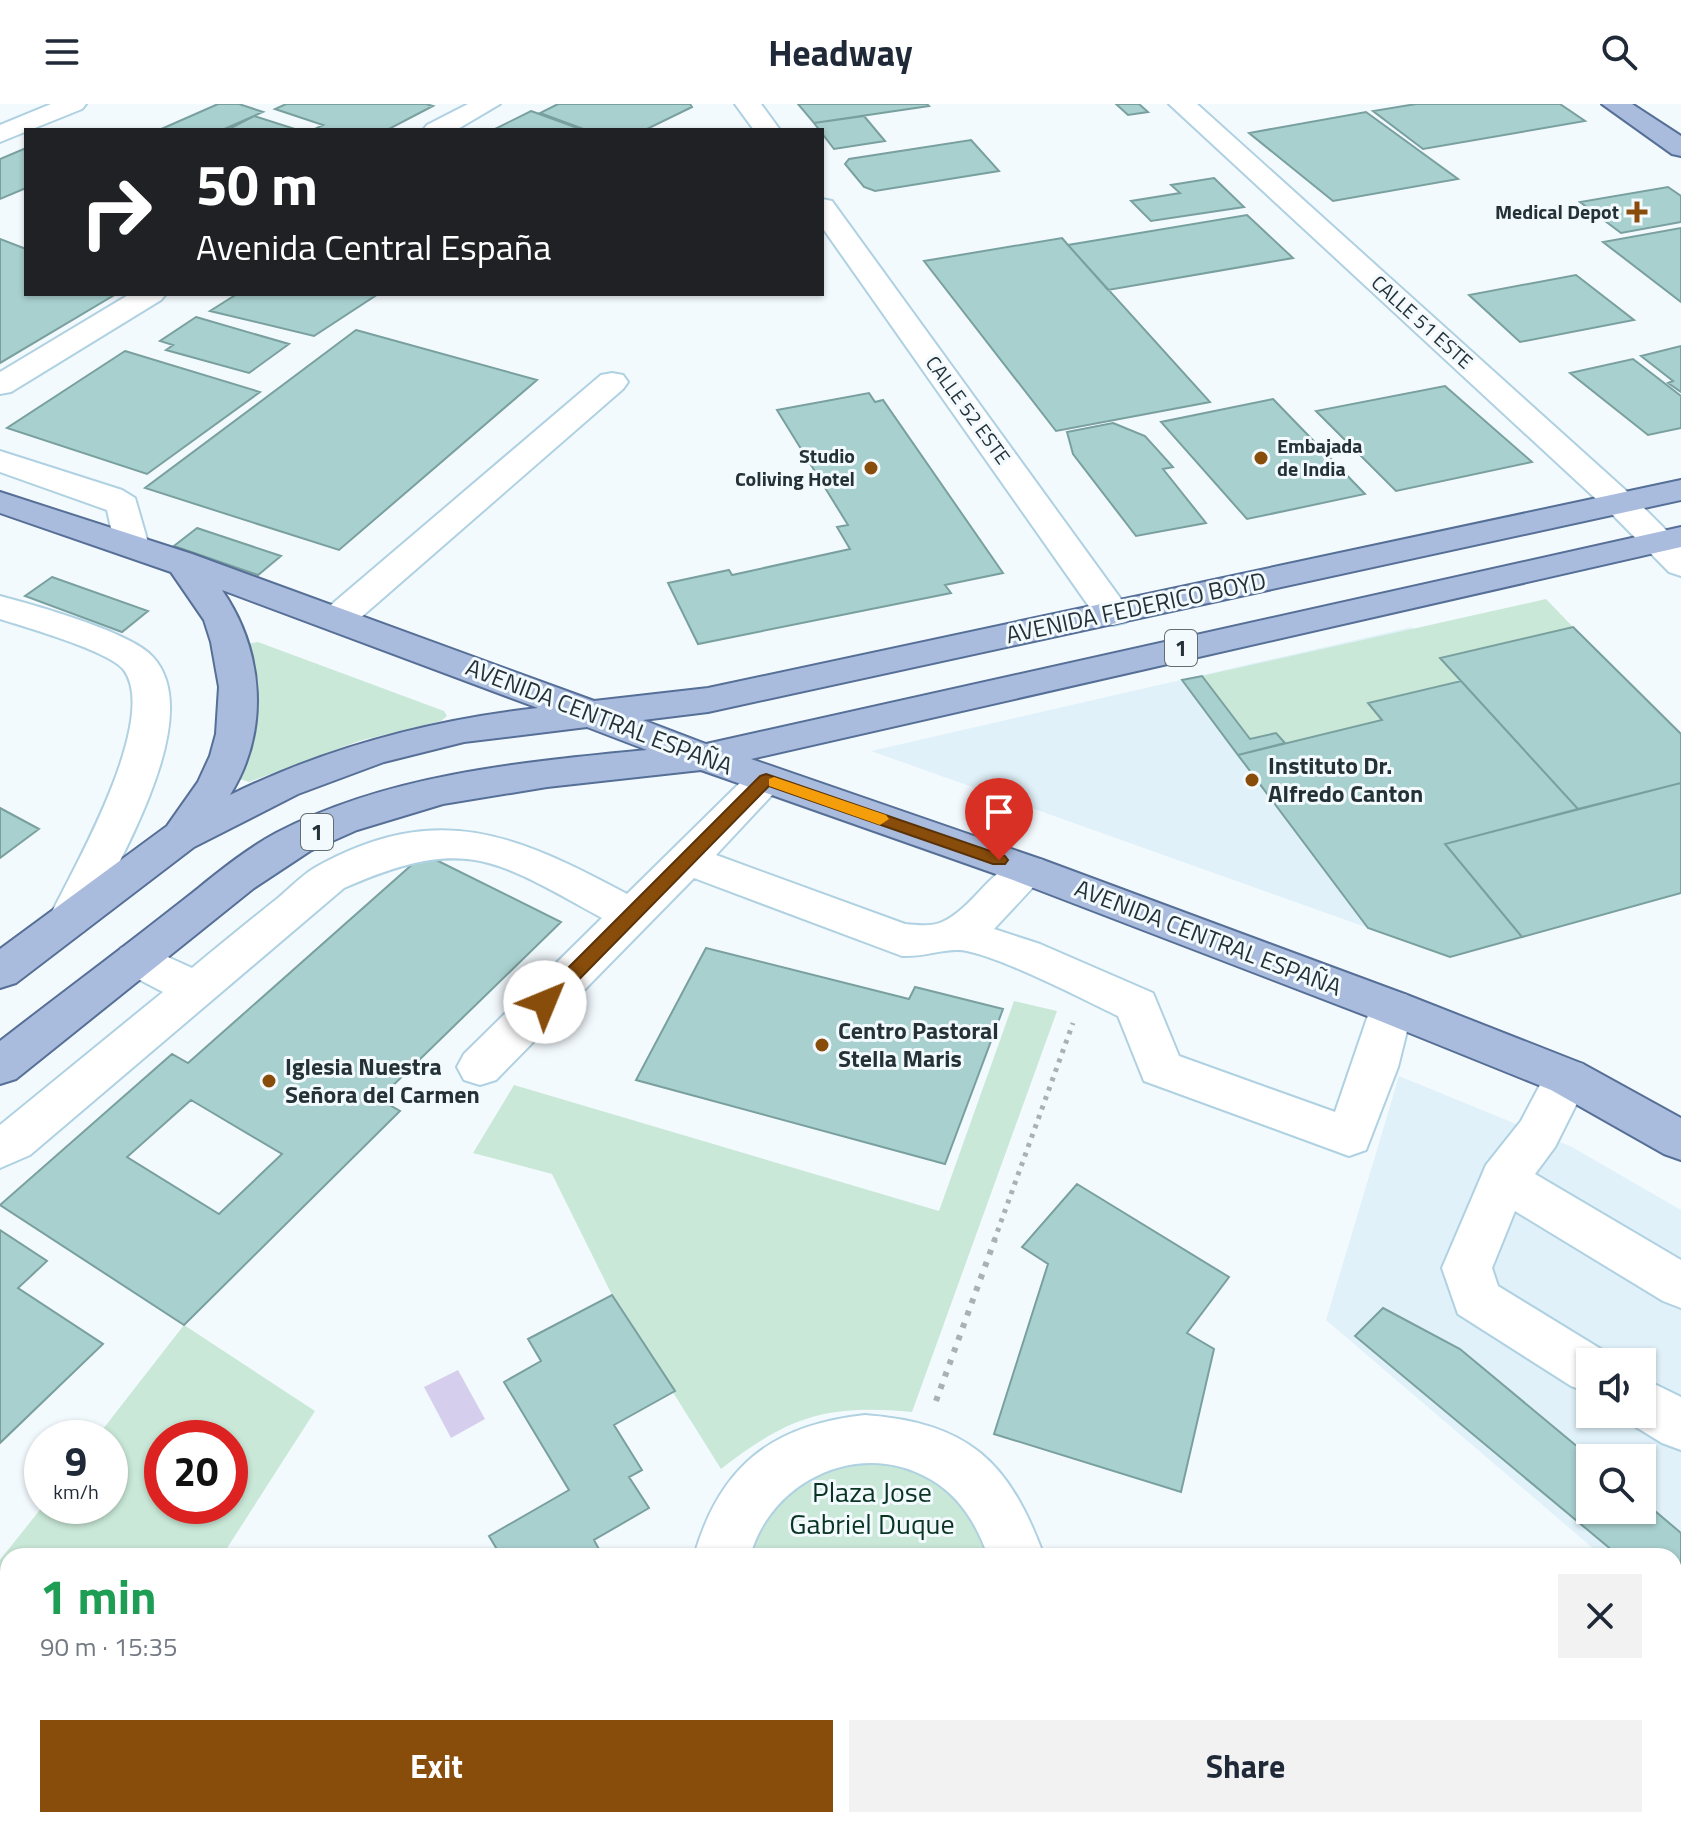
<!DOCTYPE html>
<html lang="en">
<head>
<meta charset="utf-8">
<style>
  body { margin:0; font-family:"Titillium Web",sans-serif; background:#f2f2f3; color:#1f2937; height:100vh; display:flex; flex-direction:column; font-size:30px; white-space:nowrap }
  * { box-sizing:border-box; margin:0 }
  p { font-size:26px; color:#747a83 }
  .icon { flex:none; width:44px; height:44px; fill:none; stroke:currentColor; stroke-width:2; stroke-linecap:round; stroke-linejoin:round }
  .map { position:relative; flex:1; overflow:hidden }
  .panel { position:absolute; left:0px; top:1444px; width:1682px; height:280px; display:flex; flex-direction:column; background:#fff; border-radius:24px 24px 0 0; box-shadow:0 2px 6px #0004 }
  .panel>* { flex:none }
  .hud { position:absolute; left:24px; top:24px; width:800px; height:168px; border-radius:0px; box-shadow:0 2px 6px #0004; background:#202124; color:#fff; overflow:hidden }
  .tools { position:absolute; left:1576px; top:1244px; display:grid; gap:16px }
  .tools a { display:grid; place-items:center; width:80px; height:80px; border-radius:0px; background:#fff; box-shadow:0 2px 6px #0004; font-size:40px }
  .speed { position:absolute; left:24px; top:1316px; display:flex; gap:16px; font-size:40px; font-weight:700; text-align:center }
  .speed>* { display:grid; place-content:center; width:104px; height:104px; border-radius:50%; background:#fff; box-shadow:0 2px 6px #0004; line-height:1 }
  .speed small { font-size:20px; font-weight:400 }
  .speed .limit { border:12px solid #d22; background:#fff; color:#111 }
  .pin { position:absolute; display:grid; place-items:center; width:68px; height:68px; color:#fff; margin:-82px -34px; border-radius:50% 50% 50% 0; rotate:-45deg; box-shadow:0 0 8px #0007 }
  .pin .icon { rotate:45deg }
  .me { position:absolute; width:88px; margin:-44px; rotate:45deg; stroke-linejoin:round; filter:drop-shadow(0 0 6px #0008) }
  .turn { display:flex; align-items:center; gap:28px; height:168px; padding:0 40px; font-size:36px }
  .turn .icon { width:104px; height:104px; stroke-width:2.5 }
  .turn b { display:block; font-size:56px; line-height:68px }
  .round { display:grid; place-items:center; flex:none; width:84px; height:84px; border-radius:0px; background:#f2f2f3 }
  .head { display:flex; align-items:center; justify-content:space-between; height:136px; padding:0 40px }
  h1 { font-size:48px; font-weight:700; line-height:60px; color:#1e9e55 }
  .action { display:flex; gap:16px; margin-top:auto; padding:16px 40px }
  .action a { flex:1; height:92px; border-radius:0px; background:#894d0b; color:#fff; font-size:32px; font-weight:700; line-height:92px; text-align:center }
  .action a+a { background:#f2f2f3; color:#1f2937 }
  header { display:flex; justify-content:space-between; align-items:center; height:104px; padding:0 40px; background:#fff; font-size:36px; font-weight:700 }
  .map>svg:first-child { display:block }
  .built { fill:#e0f1f9; fill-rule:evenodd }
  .green { fill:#c9e8d7; fill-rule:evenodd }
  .water { fill:#d5cfed }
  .building { fill:#a8d0cf; stroke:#79a09f; stroke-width:2; fill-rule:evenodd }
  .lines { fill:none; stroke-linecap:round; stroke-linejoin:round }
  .minor-casing { stroke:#afd1e1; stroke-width:4 }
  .major-casing { stroke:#566f96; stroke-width:4 }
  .path-far1 { stroke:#a8b1b6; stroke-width:5; stroke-dasharray:4 6; stroke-linecap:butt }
  .path { stroke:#a8b1b6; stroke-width:6; stroke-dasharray:5 8; stroke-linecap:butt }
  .minor { fill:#fff; fill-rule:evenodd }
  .major { fill:#aabcde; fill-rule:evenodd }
  .route { fill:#894d0b; stroke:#593207; stroke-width:2 }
  .slow { fill:#f59e0b }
  .poi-dot { fill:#894d0b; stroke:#f3fafe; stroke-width:3 }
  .labels { text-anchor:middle; stroke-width:6; stroke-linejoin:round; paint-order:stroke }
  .far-poi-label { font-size:20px; font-weight:bold; fill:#243238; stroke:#f3fafe; text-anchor:end }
  .far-street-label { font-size:20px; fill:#243238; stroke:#f3fafe }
  .shield { fill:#f3fafe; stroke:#626e73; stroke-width:2 }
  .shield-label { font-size:22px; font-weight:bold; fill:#243238 }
  .street-label { font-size:24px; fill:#243238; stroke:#f3fafe }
  .poi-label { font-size:24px; font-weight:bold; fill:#243238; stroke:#f3fafe; text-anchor:start }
  .near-park-label { font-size:28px; fill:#083421; stroke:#f3fafe }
</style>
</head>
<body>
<header><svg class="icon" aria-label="menu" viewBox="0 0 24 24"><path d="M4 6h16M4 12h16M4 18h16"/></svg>Headway<svg class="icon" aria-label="search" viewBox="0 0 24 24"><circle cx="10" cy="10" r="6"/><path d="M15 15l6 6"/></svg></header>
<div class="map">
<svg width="1681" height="1724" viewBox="0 0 1681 1724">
  <rect width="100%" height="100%" fill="#f3fafe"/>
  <path class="built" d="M1412 523 1578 705 1445 740 1522 833 1450 853 871 647Z
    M1399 972 1572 1043 1681 1106V1483L1674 1488V1452H1602L1326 1216ZM1590 1258H1642V1310H1590ZM1590 1354H1642V1406H1590Z"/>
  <path class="green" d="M1546 495 1573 523 1441 554 1461 577 1369 599 1382 616 1285 639 1276 629 1250 635 1202 572Z
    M258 538 444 607 447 612 441 617 359 637 249 678 234 673 247 540Z
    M1014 897 1057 907 912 1308C827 1300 789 1312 721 1365L612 1191 552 1070 473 1049 514 981 939 1107Z
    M184 1221 315 1307 222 1452H8V1716H52L47 1724H0V1456L43 1402H110V1334H96ZM230 1334V1402H162V1334Z
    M868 1356C942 1367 966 1383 995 1452H749C775 1386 800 1370 868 1356Z"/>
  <path class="water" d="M458 1266 485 1315 451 1334 424 1283Z"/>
  <path class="building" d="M218 0H239L263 8 222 26H159Z
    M286 0H426L433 2 387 26H313L323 21 275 5Z
    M558 0H690L692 3 645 26H586L540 9Z
    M798 0H927L929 2 814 19Z
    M1116 0H1139L1148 8 1128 11Z
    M1416 0H1560L1585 17 1423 45 1373 7Z
    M531 7 583 26H493Z
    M1366 8 1458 75 1333 97 1249 29Z
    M254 12 298 26H227Z
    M864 12 885 37 834 45 814 19Z
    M971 36 999 67 875 87 864 83 845 60 849 55Z
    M26 44V84L0 95V55Z
    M1214 74 1244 103 1151 117 1131 97 1180 89 1171 81Z
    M1668 83 1681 92V118L1621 129 1580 98Z
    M1247 111 1293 154 1108 186 1068 141Z
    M1681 124V198L1603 138Z
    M1062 134 1068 141 1210 298 1056 327 924 157Z
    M0 135 26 145V190H116L0 259Z
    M1576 171 1634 216 1520 238 1469 191Z
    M237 190H369L375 192 314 232 210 207Z
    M196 213 289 240 249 269 166 246 173 241 160 237Z
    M356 226 537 276 339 446 145 384Z
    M1681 242V288L1668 279 1673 277 1641 252Z
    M125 247 260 288 147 370 7 324Z
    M1633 255 1681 292V324L1648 331 1570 269Z
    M1445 282 1532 358 1396 387 1316 307Z
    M869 289 875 298 883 296 1003 469 945 481 951 489 698 540 668 479 729 466 732 471 850 445 837 423 848 421 777 306Z
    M1273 295 1365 390 1247 415 1161 318Z
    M1113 319 1145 332 1173 363 1163 365 1206 419 1136 432 1073 350 1067 328Z
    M197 424 281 452 258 471 174 442Z
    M52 473 148 507 122 528 25 492Z
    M1573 523 1681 630V679L1578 705 1440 554Z
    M1202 572 1250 635 1276 629 1285 639 1238 651 1182 576Z
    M1461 577 1578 705 1445 740 1522 833 1450 853 1368 824 1238 651 1382 616 1368 599Z
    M1681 679V789L1522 833 1445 740Z
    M0 704 39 725 0 754Z
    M424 750 561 818 379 995 400 1007 184 1221 0 1101 172 950 188 959ZM191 996 282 1050 219 1110 127 1053Z
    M706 844 909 895 915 883 1003 905 945 1060 636 976Z
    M1077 1080 1229 1173 1187 1229 1214 1245 1181 1388 994 1330 1048 1160 1022 1143Z
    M0 1126 47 1157 18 1184 103 1240 0 1339Z
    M612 1191 675 1287 614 1321 642 1366 629 1373 649 1404 594 1436 601 1449 595 1452H501L489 1432 569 1386 504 1278 541 1257 528 1235Z
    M1383 1204 1460 1245 1591 1354 1590 1406H1642V1396L1681 1429V1470L1674 1475V1452H1619L1355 1232Z
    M514 1716H635L632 1724H510Z
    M1359 1716H1410L1402 1724H1366Z"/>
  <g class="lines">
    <g class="minor-casing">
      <path id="minor" d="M51 0H86L82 5 0 38V21Z
        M468 0H500L456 26H423L427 21Z
        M735 0H761L780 26H754Z
        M1169 0H1197L1632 392 1681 441V472L1669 468 1608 406Z
        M822 95 832 97 1126 502 1131 510 1126 518 1113 521 1100 518 822 123Z
        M130 190H166L161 196 11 288 0 290V268Z
        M612 269 623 271 628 278 623 285 351 522 338 525 325 522 320 514 325 506 601 271Z
        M0 347 122 386 135 394 149 442 144 449 132 452 120 449 115 442 107 406 0 368Z
        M0 492C34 501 131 528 153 553 207 612 118 757 90 816L84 827 69 831 54 827 48 816C72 767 160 616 124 566 110 547 25 523 0 515Z
        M766 663 780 667 786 676 716 751 905 820C918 821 931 823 942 818 979 802 1000 743 1043 756L1049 766 994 825 1040 840 1153 889 1179 952 1335 1008 1375 891 1391 886 1407 891 1413 903 1398 963 1366 1046 1349 1052 1144 977 1118 912C1087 897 986 845 957 846 939 846 923 853 902 852L694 774 496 976 480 981 464 976 457 963 464 950 602 814C493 754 465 731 344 784L30 1051 0 1064V1021L163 888 121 866 115 855 121 844 137 839 192 864C221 840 249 817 278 794 290 784 302 771 316 763 437 696 515 730 627 790L752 667Z
        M1567 955 1583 960 1590 973 1555 1043 1535 1070 1681 1156V1204L1663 1197 1515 1107 1492 1164 1498 1182 1609 1250 1613 1258H1590V1289L1571 1282 1458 1210 1442 1164 1486 1061 1521 1017 1551 960Z
        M1642 1274 1681 1293V1346L1662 1339 1623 1315 1621 1310H1642Z
        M865 1311C969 1319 1009 1357 1044 1452H988C977 1421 960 1392 930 1375 860 1334 771 1376 750 1452H694C720 1361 773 1321 865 1311Z
        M1194 1716H1261L1264 1724H1197Z"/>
    </g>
    <g class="major-casing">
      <path id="major" d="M1602 0H1632L1681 32V52L1672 50Z
        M1681 376V396L708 608 643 616 706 640 1681 423V443L751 655 1043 756 1407 891 1583 960 1681 1014V1056L1664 1050 1551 986 1375 915 1013 776 701 666 547 683 443 700 357 726 310 747 254 784 16 975 0 980V937C58 892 116 849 173 804 207 778 239 749 276 729 388 670 523 658 647 646L587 623 464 638 384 658 298 690 194 743 16 879 0 884V845L167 722 198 678 210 652 216 630 219 583 211 538 204 516 171 468 0 409V388L192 450 594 597 708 584ZM222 486 538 604C431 616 328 643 230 691 270 627 264 547 222 486Z"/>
    </g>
    <path class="path-far1" d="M994 1137 1073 919"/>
    <path class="path" d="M936 1297 995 1135
      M1674 1613 1681 1606
      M1567 1724 1575 1716"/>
    <use href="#minor" class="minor"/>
    <use href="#major" class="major"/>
  </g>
  <path class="route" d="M766 670 1005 752 1008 756 1005 760H993L769 682 552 903H539V893L760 672Z"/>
  <path class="slow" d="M774 673 886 711 889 715 880 721 769 682V675Z"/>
  <g class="poi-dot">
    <path d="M1633 96h8v8h8v8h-8v8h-8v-8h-8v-8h8z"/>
    <circle cx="1261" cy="354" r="8"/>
    <circle cx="871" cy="364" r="8"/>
    <circle cx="1252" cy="676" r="8"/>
    <circle cx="822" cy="941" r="8"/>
    <circle cx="269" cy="977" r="8"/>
  </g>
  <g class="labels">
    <g class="far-poi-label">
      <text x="1619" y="115">Medical Depot</text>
      <text x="1277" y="349" text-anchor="start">Embajada<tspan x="1277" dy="23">de India</tspan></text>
      <text x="855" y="359">Studio<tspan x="855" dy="23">Coliving Hotel</tspan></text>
    </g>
    <g class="far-street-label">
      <text transform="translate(1422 218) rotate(42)" y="7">CALLE 51 ESTE</text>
      <text transform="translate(968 306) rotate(54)" y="7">CALLE 52 ESTE</text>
    </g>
    <g class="shield">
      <rect x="1165" y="526" width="32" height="36" rx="6"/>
      <rect x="301" y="710" width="32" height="36" rx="6"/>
    </g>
    <g class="shield-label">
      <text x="1181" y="552">1</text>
      <text x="317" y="736">1</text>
    </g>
    <g class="street-label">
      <text transform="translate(1136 504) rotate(-12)" y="8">AVENIDA FEDERICO BOYD</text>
      <text transform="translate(599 613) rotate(21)" y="8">AVENIDA CENTRAL ESPAÑA</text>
      <text transform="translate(1208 834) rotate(21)" y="8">AVENIDA CENTRAL ESPAÑA</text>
    </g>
    <g class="poi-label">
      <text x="1268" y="670">Instituto Dr.<tspan x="1268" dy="28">Alfredo Canton</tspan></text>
      <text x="838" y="935">Centro Pastoral<tspan x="838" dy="28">Stella Maris</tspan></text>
      <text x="285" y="971">Iglesia Nuestra<tspan x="285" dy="28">Señora del Carmen</tspan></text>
    </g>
    <g class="near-park-label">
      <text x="872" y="1398">Plaza Jose<tspan x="872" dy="32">Gabriel Duque</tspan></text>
    </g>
  </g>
</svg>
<div class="tools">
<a><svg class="icon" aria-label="sound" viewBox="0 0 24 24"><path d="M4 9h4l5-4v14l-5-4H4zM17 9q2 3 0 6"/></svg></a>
<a><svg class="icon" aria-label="search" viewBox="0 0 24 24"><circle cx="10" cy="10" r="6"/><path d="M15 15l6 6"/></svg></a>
</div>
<div class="speed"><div>9<small>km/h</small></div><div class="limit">20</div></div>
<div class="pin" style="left:999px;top:756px;background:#d93025"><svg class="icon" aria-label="arrive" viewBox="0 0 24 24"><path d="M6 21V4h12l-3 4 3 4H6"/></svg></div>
<svg class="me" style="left:545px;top:898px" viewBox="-20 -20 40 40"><circle r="19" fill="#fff"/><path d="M0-13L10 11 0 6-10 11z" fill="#894d0b"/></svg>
<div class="hud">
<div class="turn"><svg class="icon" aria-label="right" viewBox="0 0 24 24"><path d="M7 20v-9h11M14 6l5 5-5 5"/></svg><div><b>50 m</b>Avenida Central España</div></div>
</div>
<section class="panel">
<div class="head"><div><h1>1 min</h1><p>90 m · 15:35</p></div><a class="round"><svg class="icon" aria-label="close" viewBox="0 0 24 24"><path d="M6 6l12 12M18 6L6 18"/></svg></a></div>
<div class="action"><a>Exit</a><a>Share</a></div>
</section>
</div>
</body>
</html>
